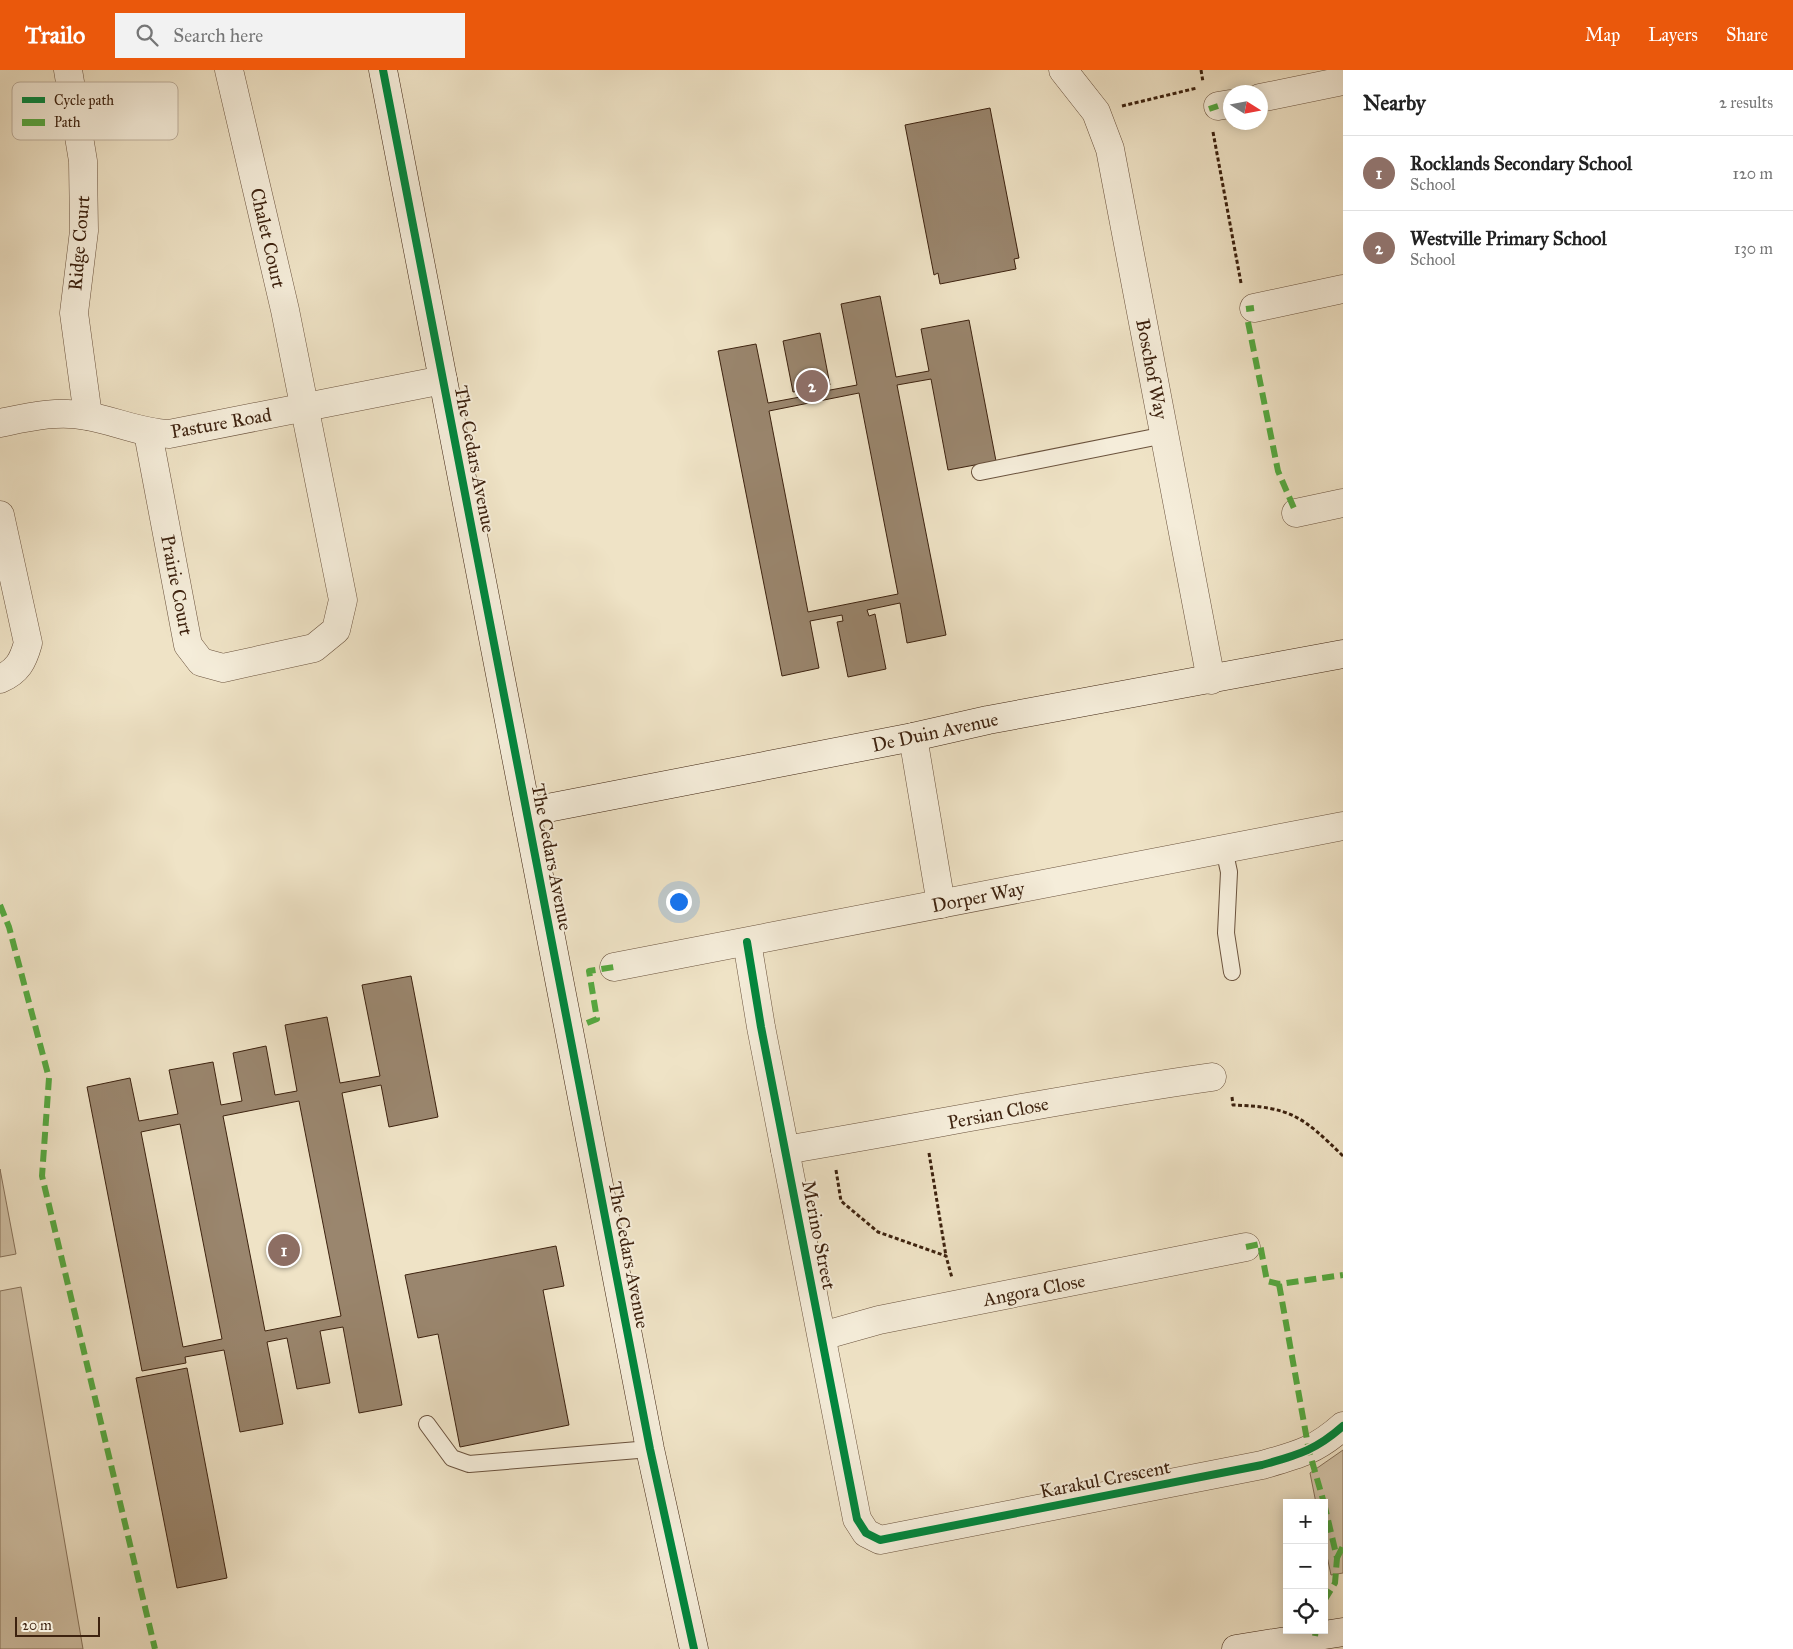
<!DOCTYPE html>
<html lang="en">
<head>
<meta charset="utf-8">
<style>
  :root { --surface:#fff; --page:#f2f2f2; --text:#222; --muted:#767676; --line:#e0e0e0; --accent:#ea580c }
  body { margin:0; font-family:"IM FELL Great Primer",serif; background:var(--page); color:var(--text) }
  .controls { position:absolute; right:15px; bottom:15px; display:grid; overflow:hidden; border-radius:0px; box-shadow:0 2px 12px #0003 }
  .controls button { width:45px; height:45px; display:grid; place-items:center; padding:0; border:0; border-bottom:1px solid var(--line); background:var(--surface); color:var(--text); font:25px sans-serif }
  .compass { position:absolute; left:1223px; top:15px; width:45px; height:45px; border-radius:50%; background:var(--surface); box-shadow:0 2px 12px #0003; rotate:101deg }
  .scale { position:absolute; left:15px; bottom:12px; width:85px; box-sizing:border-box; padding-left:5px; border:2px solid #3d220f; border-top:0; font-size:14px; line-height:18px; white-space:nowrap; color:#3d220f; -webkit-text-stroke:4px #f5edda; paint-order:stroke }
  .you { position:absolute; left:678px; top:831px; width:18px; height:18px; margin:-12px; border:4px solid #fff; border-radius:50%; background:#1a73e8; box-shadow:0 0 0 8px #1a73e833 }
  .badge { display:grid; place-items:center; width:32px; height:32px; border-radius:50%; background:var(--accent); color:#fff; font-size:16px; font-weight:700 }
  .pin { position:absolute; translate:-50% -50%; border:2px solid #fff; box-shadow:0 1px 5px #0006 }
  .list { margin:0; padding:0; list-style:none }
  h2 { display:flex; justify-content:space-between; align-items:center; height:65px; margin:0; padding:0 20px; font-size:21px }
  h2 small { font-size:16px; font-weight:400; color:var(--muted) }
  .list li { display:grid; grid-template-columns:32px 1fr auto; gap:15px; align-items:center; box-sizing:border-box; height:75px; padding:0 20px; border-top:1px solid var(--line) }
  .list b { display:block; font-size:19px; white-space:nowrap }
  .list p { margin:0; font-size:16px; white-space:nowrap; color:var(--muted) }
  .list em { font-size:16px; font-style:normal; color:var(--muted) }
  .icon { flex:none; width:28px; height:28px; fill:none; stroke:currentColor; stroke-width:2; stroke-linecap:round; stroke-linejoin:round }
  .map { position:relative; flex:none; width:1343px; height:1579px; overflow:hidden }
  header { display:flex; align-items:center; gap:30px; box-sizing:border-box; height:70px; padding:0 25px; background:var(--accent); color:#fff }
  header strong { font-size:24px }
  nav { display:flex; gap:28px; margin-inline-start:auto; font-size:18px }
  .search { width:350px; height:45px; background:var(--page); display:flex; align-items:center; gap:12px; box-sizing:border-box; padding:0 18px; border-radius:0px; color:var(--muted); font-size:19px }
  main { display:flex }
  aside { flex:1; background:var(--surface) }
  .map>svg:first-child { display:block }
</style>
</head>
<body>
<header>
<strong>Trailo</strong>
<div class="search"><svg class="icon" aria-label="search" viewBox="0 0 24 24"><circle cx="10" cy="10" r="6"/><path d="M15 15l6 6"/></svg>Search here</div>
<nav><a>Map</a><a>Layers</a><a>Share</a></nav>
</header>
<main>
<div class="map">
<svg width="1343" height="1579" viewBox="0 0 1343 1579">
  <rect width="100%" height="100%" fill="#efe3c6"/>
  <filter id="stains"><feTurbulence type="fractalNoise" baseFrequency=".004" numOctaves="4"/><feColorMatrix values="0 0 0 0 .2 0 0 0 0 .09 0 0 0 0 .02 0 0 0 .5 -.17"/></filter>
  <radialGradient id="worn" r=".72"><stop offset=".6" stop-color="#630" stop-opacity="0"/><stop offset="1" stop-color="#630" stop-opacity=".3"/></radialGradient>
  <g fill="#d1c2a7" stroke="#87725b">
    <polygon points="0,1099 16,1184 0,1187"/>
    <polygon points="21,1217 83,1579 0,1579 0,1221"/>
    <polygon points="1343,1380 1343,1503 1331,1505 1324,1472 1324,1433 1316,1433 1310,1403"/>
  </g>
  <g fill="#9a866e" stroke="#3d220f" fill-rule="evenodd">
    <polygon points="990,38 1019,188 1014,189 1016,199 940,214 938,203 934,205 905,55"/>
    <path d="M880,226L896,307L929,301L921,259L969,250L996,391L948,400L931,309L897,315L946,565L907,573L900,533L867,540L869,546L875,544L886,599L848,607L837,552L843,551L842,545L810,551L819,598L782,606L718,281L756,274L768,333L800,327L799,321L793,322L783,271L820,263L830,315L824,316L825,321L857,315L841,234ZM859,323L898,524L808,542L769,341Z"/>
    <path d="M411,906L438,1047L389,1057L381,1015L342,1023L402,1335L359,1343L343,1257L320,1261L330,1313L297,1319L287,1268L267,1272L283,1354L240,1362L224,1280L185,1287L186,1293L142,1301L87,1017L130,1008L139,1051L178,1044L169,1000L213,992L221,1035L242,1031L233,983L266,976L275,1025L297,1021L285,955L327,947L340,1013L380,1006L362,915ZM299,1031L341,1246L265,1261L223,1046ZM180,1054L222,1269L183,1277L141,1062Z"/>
    <polygon points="556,1176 564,1216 543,1220 569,1355 460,1377 438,1264 418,1268 405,1205"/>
    <polygon points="187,1298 227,1508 177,1518 136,1308"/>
  </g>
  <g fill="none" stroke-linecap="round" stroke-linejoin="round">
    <defs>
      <g id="lane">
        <polyline points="980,402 1165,365"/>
        <polyline points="1224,779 1229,802 1226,863 1232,902"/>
        <polyline points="427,1354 452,1388 469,1394 650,1379"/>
      </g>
      <g id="street">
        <polyline points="68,0 83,91 84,161 74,243 88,346"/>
        <polyline points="1063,0 1096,42 1110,79 1211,610"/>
        <polyline points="1260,28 1343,11"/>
        <polyline points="1218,36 1230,34"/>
        <polyline points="1254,238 1343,219"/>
        <path d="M0,353C29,347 58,340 87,346C116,351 140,363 169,364L443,310"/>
        <polyline points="148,363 188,575 201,592 223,598 314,578 336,560 343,530 285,240 229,0"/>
        <polyline points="1296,443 1343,433"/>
        <path d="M0,445L28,573C23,591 18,601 0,609"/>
        <polyline points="913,667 941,834"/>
        <path d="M747,872L761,957L857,1449L866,1463L880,1470L1262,1395C1297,1385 1315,1381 1343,1356"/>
        <polyline points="614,897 1343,756"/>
        <path d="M785,1080C928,1056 1069,1027 1212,1007"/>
        <polyline points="822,1266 879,1250 1246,1177"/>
      </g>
      <g id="secondary">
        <polyline points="383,0 650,1379 694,1579"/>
        <polyline points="527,742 913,667 988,650 1343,584"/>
        <polyline points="1236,1579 1343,1562"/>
      </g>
    </defs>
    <use href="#lane" stroke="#6a523d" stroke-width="18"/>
    <use href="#street" stroke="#6a523d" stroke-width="29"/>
    <use href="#secondary" stroke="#3d220f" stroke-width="29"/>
    <g stroke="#3d220f" stroke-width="3" stroke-dasharray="4 2.5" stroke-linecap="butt">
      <polyline points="1201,0 1203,12"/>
      <polyline points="1122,36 1197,18"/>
      <polyline points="1213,62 1241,213"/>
      <path d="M1232,1027L1233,1035C1291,1037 1302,1046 1343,1086"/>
      <polyline points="929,1083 946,1186"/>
      <polyline points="836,1100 841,1131 878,1162 946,1186 952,1208"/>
    </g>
    <use href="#lane" stroke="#f5edda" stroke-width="16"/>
    <use href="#street" stroke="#f5edda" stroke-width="28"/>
    <use href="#secondary" stroke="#f5edda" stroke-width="28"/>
    <g stroke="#55aa41" stroke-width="6" stroke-dasharray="12 6" stroke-linecap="butt">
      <polyline points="1209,39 1218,36"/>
      <polyline points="1246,239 1254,238"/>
      <polyline points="1248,252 1278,401 1296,443"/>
      <polyline points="0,835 9,857 49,1008 42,1106 155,1579"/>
      <polyline points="587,953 597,949 589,901 614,897"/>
      <polyline points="1246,1177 1260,1174 1267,1211 1279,1214 1343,1205"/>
      <polyline points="1279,1214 1309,1381 1324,1433"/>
      <polyline points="1324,1433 1337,1488 1335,1513 1324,1531"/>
      <polyline points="1337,1488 1343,1476"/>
      <polyline points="1315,1566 1316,1560"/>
    </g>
    <defs>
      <g id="cycleway">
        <polyline points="383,0 650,1379 694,1579"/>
        <path d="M747,872L761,957L857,1449L866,1463L880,1470L1262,1395C1297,1385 1315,1381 1343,1356"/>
      </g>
    </defs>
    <use href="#cycleway" stroke="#f5edda" stroke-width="11"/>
    <use href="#cycleway" stroke="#00873e" stroke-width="8"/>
  </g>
  <g text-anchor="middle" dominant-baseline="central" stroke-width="4" stroke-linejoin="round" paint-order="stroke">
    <g font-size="19" fill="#3d220f" stroke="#f5edda">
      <text transform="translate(268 168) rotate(77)">Chalet Court</text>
      <text transform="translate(79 173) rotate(-85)">Ridge Court</text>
      <text transform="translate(1152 299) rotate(79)">Boschof Way</text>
      <text transform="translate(221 353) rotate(-10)">Pasture Road</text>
      <text transform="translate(475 389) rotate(79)">The Cedars Avenue</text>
      <text transform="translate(177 515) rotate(79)">Prairie Court</text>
      <text transform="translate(935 662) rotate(-12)">De Duin Avenue</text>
      <text transform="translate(552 787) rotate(79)">The Cedars Avenue</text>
      <text transform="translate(978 827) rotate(-11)">Dorper Way</text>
      <text transform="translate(998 1043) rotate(-11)">Persian Close</text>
      <text transform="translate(819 1165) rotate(79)">Merino Street</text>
      <text transform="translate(629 1185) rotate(79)">The Cedars Avenue</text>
      <text transform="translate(1034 1220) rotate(-11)">Angora Close</text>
      <text transform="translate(1105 1409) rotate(-11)">Karakul Crescent</text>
    </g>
  </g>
  <rect x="12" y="12" width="166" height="58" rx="8" fill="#f5edda" stroke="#beb09d" stroke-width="1"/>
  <rect x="22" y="27" width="23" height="6" fill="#00873e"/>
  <rect x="22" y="49" width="23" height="7" fill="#55aa41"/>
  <g font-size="14" fill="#3d220f">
    <text x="54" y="35">Cycle path</text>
    <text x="54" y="57">Path</text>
  </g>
  <rect width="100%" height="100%" filter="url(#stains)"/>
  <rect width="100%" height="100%" fill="url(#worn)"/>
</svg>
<div class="controls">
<button>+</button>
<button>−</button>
<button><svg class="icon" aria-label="locate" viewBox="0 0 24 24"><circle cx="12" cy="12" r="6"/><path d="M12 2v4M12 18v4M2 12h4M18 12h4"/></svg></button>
</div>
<svg class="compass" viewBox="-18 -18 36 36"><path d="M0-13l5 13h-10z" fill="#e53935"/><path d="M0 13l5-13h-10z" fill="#767676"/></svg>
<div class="scale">20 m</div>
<div class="you"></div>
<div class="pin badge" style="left:284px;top:1180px;background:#8d6e63">1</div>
<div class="pin badge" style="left:812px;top:316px;background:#8d6e63">2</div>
</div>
<aside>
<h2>Nearby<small>2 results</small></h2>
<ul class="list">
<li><span class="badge" style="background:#8d6e63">1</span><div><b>Rocklands Secondary School</b><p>School</p></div><em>120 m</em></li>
<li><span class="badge" style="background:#8d6e63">2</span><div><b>Westville Primary School</b><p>School</p></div><em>130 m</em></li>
</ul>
</aside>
</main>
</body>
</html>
